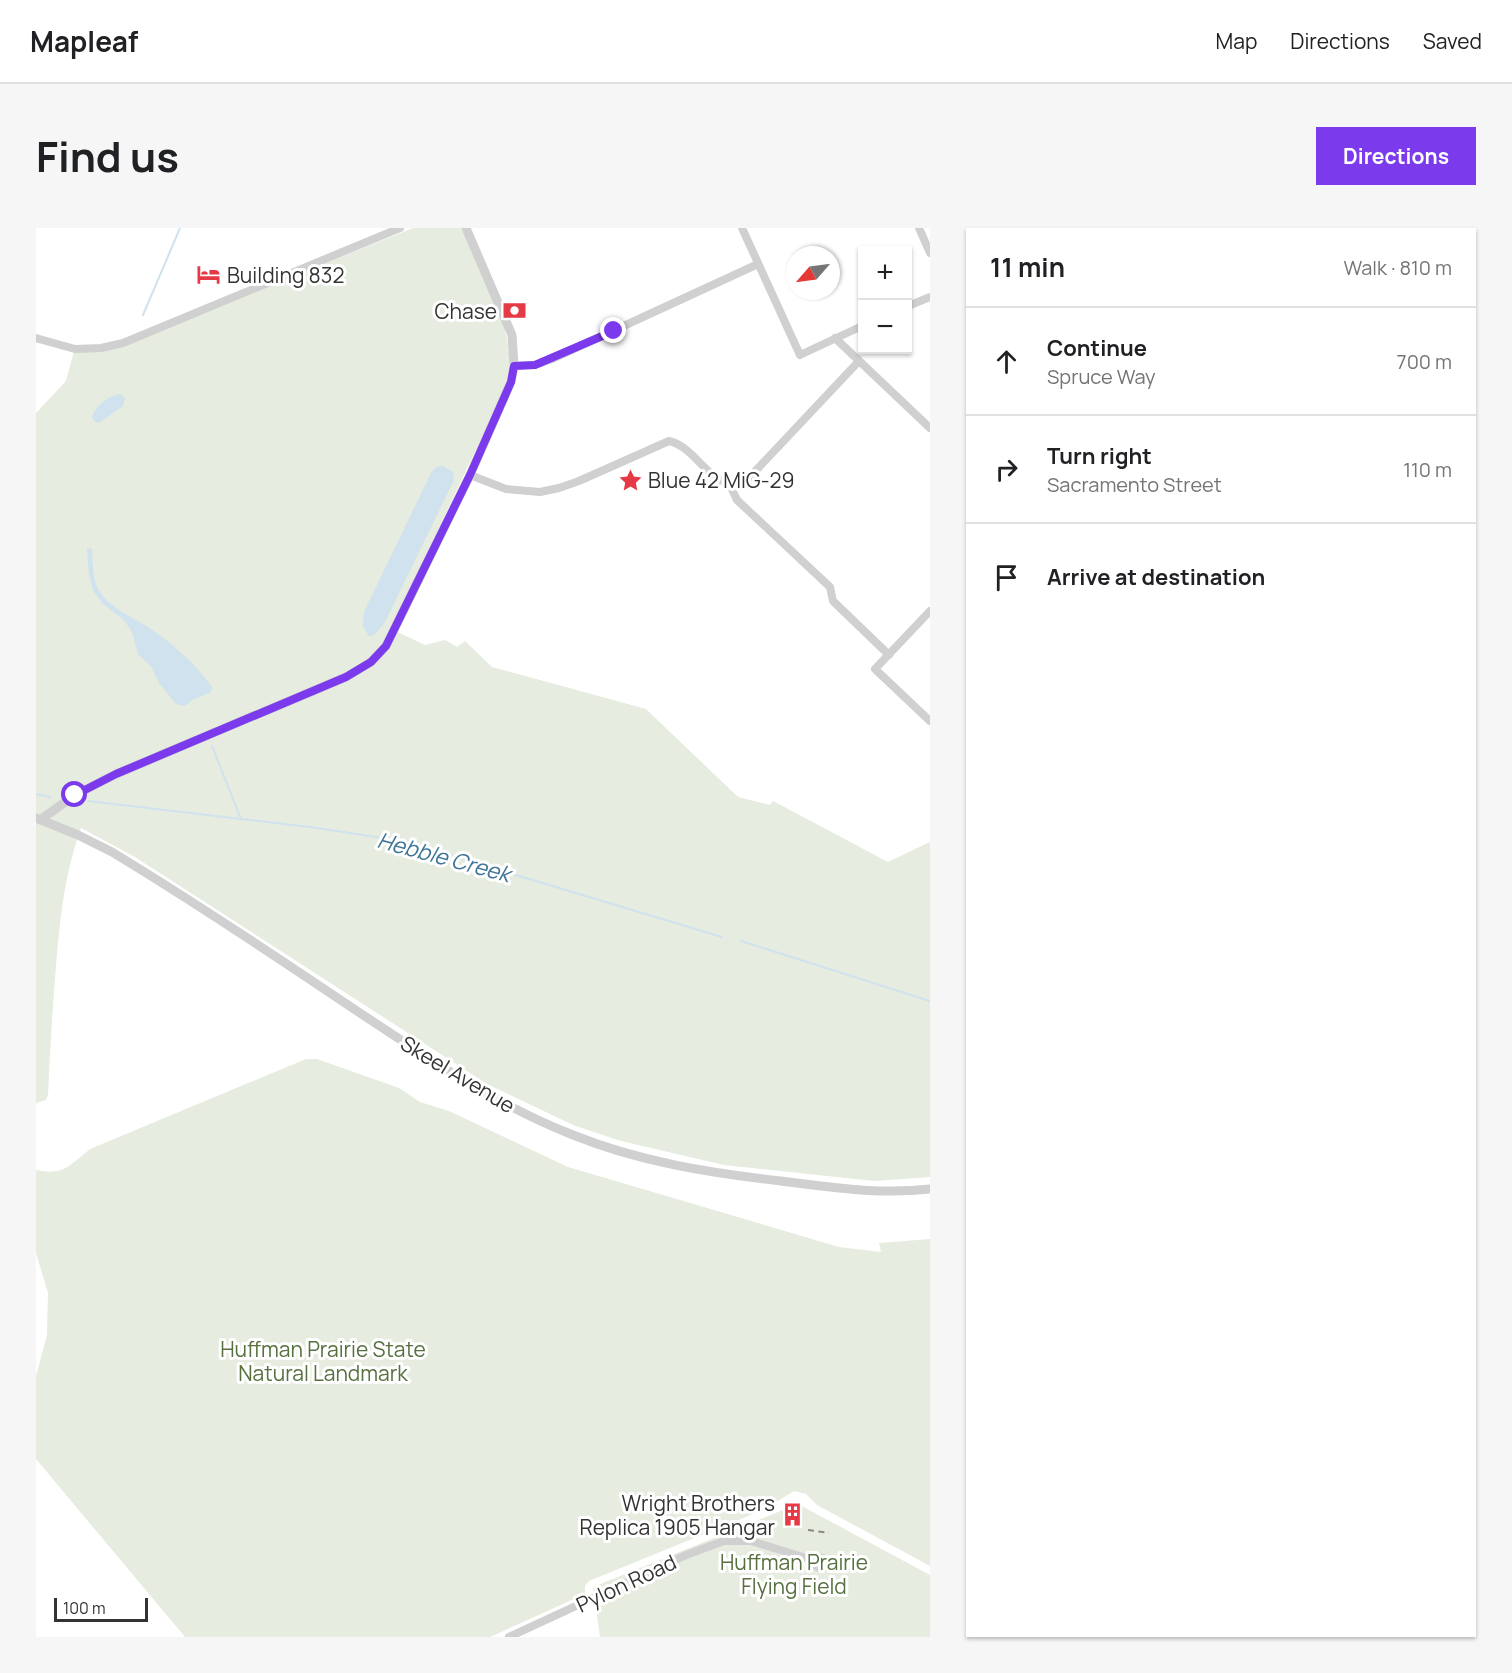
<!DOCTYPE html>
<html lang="en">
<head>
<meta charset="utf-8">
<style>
  :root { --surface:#fff; --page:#f6f6f6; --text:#202124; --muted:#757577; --line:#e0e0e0; --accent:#7c3aed }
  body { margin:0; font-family:Manrope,sans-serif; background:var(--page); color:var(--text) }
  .controls { position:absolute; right:18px; top:18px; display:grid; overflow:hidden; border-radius:0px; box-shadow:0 2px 4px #0004 }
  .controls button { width:54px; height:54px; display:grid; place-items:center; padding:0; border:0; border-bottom:2px solid var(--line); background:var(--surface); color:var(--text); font:30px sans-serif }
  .compass { position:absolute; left:750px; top:18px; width:54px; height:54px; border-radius:50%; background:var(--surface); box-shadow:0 2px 4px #0004; rotate:242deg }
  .scale { position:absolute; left:18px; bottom:15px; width:94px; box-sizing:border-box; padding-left:6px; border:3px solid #333; border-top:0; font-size:16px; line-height:21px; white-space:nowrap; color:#333; -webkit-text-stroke:4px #fff; paint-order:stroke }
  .stop { position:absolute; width:18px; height:18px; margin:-14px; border:4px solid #7c3aed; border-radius:50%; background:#fff }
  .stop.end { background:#7c3aed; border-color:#fff; box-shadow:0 2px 6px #0008 }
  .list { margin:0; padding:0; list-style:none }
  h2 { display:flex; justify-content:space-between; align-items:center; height:78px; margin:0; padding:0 24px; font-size:26px }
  h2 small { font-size:20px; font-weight:400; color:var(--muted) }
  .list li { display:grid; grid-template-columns:39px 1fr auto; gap:18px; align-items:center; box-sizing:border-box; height:108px; padding:0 24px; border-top:2px solid var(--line) }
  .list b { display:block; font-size:22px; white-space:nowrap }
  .list p { margin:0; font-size:20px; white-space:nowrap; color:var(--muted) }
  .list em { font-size:20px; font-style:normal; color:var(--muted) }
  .icon { flex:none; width:33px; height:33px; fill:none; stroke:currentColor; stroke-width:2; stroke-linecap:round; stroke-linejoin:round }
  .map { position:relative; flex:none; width:894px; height:1409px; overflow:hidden; border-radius:0px }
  header { display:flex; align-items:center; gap:36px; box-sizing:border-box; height:84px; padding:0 30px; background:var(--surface); border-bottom:2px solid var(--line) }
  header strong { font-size:28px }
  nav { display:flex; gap:33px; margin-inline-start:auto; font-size:21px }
  .intro { display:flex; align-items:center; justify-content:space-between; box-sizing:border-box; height:144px; padding:0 36px }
  h1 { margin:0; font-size:42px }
  .button { padding:15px 27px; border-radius:0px; background:var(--accent); color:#fff; font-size:21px; font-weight:700 }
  main { display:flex; gap:36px; padding:0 36px }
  aside { flex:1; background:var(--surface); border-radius:0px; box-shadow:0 2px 4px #0004 }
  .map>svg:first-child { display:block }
</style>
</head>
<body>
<header>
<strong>Mapleaf</strong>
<nav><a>Map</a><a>Directions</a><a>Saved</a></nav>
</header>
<div class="intro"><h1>Find us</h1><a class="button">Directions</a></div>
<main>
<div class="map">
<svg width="894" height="1409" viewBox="0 0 894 1409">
  <rect width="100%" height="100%" fill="#fff"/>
  <g fill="#e6ecdf">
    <path d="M377,0H425C442,38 477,97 473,138C472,152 467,165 461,177L355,401L389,417L409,412L421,419L429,413L456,439L610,481L702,569L734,577L737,573L852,634L894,614V949L838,953L688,937L585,913L537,897L451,856L99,629L45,600C30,641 25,682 21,725C17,773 14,820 12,867L10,872L0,875V185L30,153L38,123L92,115Z"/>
    <path d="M270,831H281L363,860L384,874L413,883L532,939L803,1019L845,1024L843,1015L894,1011V1338L781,1277L770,1266L758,1263L727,1282L553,1353L549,1358V1366L454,1409H149L0,1231V1148L11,1107L12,1065L0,1025V942C28,948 34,937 54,921Z"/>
    <polygon points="762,1276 894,1347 894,1409 564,1409 557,1359"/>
  </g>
  <g fill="#cfe2ee">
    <path d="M84,166L89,170L87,178L63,195L58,193L56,189C61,176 71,169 84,166Z"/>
    <polygon points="407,238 417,244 418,252 348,396 338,407 333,408 327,398 328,384 395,245 400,239"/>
    <path d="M51,320L56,321C57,335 56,354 65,366C76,380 92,387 107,396C134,413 157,433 176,459L175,464L156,472L149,478L140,476L123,455L115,438L102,426L96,404L88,392L67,376L58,364L53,348Z"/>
  </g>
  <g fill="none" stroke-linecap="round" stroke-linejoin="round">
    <g stroke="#cfe2ee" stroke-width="2">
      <polyline points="107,87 144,0"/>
      <polyline points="176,518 205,591"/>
      <polyline points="0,566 14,569"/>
      <polyline points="52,573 274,599 367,613 686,709"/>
      <polyline points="705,713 894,773"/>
    </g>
    <g stroke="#d0d0d0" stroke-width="8">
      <polyline points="706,0 764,127 826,98"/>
      <polyline points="883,0 894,25"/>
      <polyline points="872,78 894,69"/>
      <polyline points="0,110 39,121 65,120 87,115 364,0"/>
      <polyline points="799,110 894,200"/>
      <polyline points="478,138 499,137 516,131 722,36"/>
      <path d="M434,247L470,261L504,264L523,260L543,253L633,213C662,219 677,268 710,253L823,133"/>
      <polyline points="694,257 701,272 794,359 797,373 853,427"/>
      <polyline points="894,383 839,441 894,493"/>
      <circle cx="785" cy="1335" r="5.5"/>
      <polyline points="473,1409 650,1327 688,1313 715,1313 780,1333"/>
    </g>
    <g stroke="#d0d0d0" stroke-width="9">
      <path d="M0,590L42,607L76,624C160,675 242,730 324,785C392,830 460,877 537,907C604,934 674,945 745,953C794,959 844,967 894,961"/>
      <polyline points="4,592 39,567 80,546 310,449 335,434 350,418 434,247 475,154 478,138 476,107 430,0"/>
    </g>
    <polyline stroke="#888" stroke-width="2" stroke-dasharray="6 4.5" stroke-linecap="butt" points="772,1302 793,1305"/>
  </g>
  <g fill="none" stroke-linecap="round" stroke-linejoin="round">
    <polyline stroke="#7c3aed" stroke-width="8" points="39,567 80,546 310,449 335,434 350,418 434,247 475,154 478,138 499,137 578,103"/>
  </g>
  <defs>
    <symbol id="hotel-bare" viewBox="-9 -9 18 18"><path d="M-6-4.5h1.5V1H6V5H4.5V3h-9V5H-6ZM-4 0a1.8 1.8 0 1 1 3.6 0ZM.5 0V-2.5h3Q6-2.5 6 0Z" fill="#e63946" stroke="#fff" stroke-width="2.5" paint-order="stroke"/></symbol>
    <symbol id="bank-bare" viewBox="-9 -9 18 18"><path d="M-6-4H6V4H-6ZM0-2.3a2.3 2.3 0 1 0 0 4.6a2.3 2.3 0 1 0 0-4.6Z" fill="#e63946" stroke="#fff" stroke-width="2.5" paint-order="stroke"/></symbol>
    <symbol id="sight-bare" viewBox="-9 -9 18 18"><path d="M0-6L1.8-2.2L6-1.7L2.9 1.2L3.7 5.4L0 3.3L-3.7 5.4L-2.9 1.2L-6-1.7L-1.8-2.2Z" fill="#e63946" stroke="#fff" stroke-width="2.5" paint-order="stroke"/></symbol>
    <symbol id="building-bare" viewBox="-9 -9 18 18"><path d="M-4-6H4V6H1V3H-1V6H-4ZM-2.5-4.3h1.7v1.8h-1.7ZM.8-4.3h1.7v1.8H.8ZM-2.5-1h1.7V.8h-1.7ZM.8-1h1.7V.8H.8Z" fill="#e63946" stroke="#fff" stroke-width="2.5" paint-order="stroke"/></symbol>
  </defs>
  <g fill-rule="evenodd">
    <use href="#hotel-bare" x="156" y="30" width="33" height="33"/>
    <use href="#bank-bare" x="462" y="66" width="33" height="33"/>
    <use href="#sight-bare" x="578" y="236" width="33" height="33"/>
    <use href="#building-bare" x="740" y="1270" width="33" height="33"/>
  </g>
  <g text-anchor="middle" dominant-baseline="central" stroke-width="6" stroke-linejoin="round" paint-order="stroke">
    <g font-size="21" fill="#333" stroke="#fff" text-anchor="start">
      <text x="191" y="47">Building 832</text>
      <text x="461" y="83" text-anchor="end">Chase</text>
      <text x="612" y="252">Blue 42 MiG-29</text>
      <text x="739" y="1275" text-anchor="end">Wright Brothers<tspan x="739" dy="24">Replica 1905 Hangar</tspan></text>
    </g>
    <g font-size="21" fill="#333" stroke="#fff">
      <text transform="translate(422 846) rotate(31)">Skeel Avenue</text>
      <text transform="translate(590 1355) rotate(-25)">Pylon Road</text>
    </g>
    <g font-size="21" fill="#56703f" stroke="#fff">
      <text x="287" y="1121">Huffman Prairie State<tspan x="287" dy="24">Natural Landmark</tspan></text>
      <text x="758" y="1334">Huffman Prairie<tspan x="758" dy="24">Flying Field</tspan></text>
    </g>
    <g font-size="22" font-style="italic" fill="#3f7597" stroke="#fff">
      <text transform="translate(408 629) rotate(15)">Hebble Creek</text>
    </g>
  </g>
</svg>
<div class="controls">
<button>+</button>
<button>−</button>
</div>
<svg class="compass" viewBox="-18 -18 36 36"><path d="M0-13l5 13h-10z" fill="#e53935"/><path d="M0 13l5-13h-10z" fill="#757577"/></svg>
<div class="scale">100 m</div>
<div class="stop" style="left:39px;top:567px"></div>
<div class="stop end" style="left:578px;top:103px"></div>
</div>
<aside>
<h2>11 min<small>Walk · 810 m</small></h2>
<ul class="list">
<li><svg class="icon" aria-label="ahead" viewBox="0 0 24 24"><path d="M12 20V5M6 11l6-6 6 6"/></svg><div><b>Continue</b><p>Spruce Way</p></div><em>700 m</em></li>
<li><svg class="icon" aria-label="right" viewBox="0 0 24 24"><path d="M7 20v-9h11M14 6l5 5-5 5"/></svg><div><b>Turn right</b><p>Sacramento Street</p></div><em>110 m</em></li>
<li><svg class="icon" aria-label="arrive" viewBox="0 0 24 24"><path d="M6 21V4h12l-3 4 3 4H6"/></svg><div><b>Arrive at destination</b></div></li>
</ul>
</aside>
</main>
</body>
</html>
